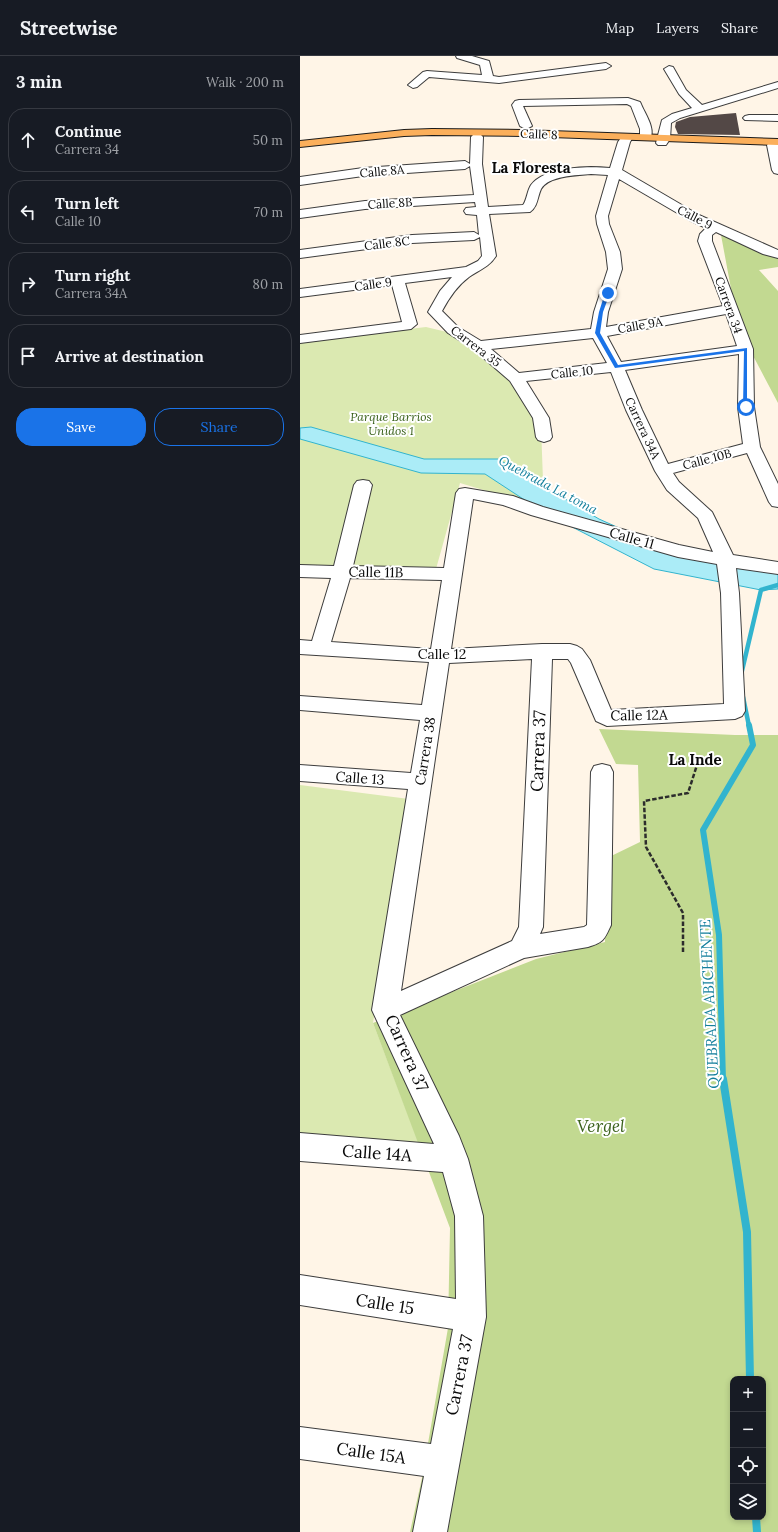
<!DOCTYPE html>
<html lang="en">
<head>
<meta charset="utf-8">
<style>
  :root { --surface:#171b24; --page:#20242c; --text:#f1f3f6; --muted:#9ea1a6; --line:#363941; --accent:#1a73e8 }
  body { margin:0; font-family:Lora,serif; background:var(--page); color:var(--text) }
  .controls { position:absolute; right:12px; bottom:12px; display:grid; overflow:hidden; border-radius:8px; box-shadow:0 2px 6px #0003 }
  .controls button { width:36px; height:36px; display:grid; place-items:center; padding:0; border:0; border-bottom:1px solid var(--line); background:var(--surface); color:var(--text); font:20px sans-serif }
  .stop { position:absolute; width:12px; height:12px; margin:-9px; border:3px solid #1a73e8; border-radius:50%; background:#fff }
  .stop.end { background:#1a73e8; border-color:#fff; box-shadow:0 1px 4px #0008 }
  .list { margin:0; padding:0; list-style:none }
  h2 { display:flex; justify-content:space-between; align-items:center; height:52px; margin:0; padding:0 16px; font-size:17px }
  h2 small { font-size:13px; font-weight:400; color:var(--muted) }
  .list li { display:grid; grid-template-columns:26px 1fr auto; gap:12px; align-items:center; box-sizing:border-box; height:64px; margin:0 8px 8px; padding:0 8px; border:1px solid var(--line); border-radius:16px }
  .list b { display:block; font-size:15px; white-space:nowrap }
  .list p { margin:0; font-size:13px; white-space:nowrap; color:var(--muted) }
  .list em { font-size:13px; font-style:normal; color:var(--muted) }
  .actions { display:flex; gap:8px; padding:12px 16px }
  .actions a { flex:1; padding:9px 0; border:1px solid var(--accent); border-radius:16px; text-align:center; font-size:14px; color:var(--accent) }
  .actions .main { background:var(--accent); color:#fff }
  .icon { flex:none; width:22px; height:22px; fill:none; stroke:currentColor; stroke-width:2; stroke-linecap:round; stroke-linejoin:round }
  .map { position:relative; flex:none; width:478px; height:1476px; overflow:hidden }
  header { display:flex; align-items:center; gap:24px; box-sizing:border-box; height:56px; padding:0 20px; background:var(--surface); border-bottom:1px solid var(--line) }
  header strong { font-size:19px }
  nav { display:flex; gap:22px; margin-inline-start:auto; font-size:14px }
  main { display:flex }
  aside { flex:1; background:var(--surface) }
  .map>svg:first-child { display:block }
</style>
</head>
<body>
<header>
<strong>Streetwise</strong>
<nav><a>Map</a><a>Layers</a><a>Share</a></nav>
</header>
<main>
<aside>
<h2>3 min<small>Walk · 200 m</small></h2>
<ul class="list">
<li><svg class="icon" aria-label="ahead" viewBox="0 0 24 24"><path d="M12 20V5M6 11l6-6 6 6"/></svg><div><b>Continue</b><p>Carrera 34</p></div><em>50 m</em></li>
<li><svg class="icon" aria-label="left" viewBox="0 0 24 24"><path d="M17 20v-9H6M10 6l-5 5 5 5"/></svg><div><b>Turn left</b><p>Calle 10</p></div><em>70 m</em></li>
<li><svg class="icon" aria-label="right" viewBox="0 0 24 24"><path d="M7 20v-9h11M14 6l5 5-5 5"/></svg><div><b>Turn right</b><p>Carrera 34A</p></div><em>80 m</em></li>
<li><svg class="icon" aria-label="arrive" viewBox="0 0 24 24"><path d="M6 21V4h12l-3 4 3 4H6"/></svg><div><b>Arrive at destination</b></div></li>
</ul>
<div class="actions"><a class="main">Save</a><a>Share</a></div>
</aside>
<div class="map">
<svg width="478" height="1476" viewBox="0 0 478 1476">
  <rect width="100%" height="100%" fill="#fff5e7"/>
  <g fill="#dbe9b1">
    <polygon points="126,271 151,277 168,288 207,322 241,370 244,452 160,427 136,513 0,510 0,286"/>
    <polygon points="0,729 109,743 73,967 123,1098 0,1082"/>
  </g>
  <g fill="#c2d991" fill-rule="evenodd">
    <polygon points="421,179 478,201 478,211 459,214 478,235 478,347 449,292 435,254"/>
    <path d="M299,673L435,679H478V1476H110L122,1422L148,1272L150,1172L73,967L236,903L305,886V803L340,786L338,709L316,708ZM433,1323H463V1461H433Z"/>
  </g>
  <polygon fill="#abecf7" stroke="#32b4ce" points="11,371 124,403 198,403 299,463 384,501 478,516 478,533 461,534 354,513 243,456 185,418 121,417 0,383 0,372"/>
  <g fill="none" stroke-linecap="round" stroke-linejoin="round">
    <g stroke="#32b4ce" stroke-width="4.5">
      <polyline points="441,619 461,534 478,529"/>
      <polyline points="443,641 449,670"/>
    </g>
    <polyline stroke="#32b4ce" stroke-width="6" points="423,1024 419,879 403,774 453,689 449,669"/>
    <g stroke="#32b4ce" stroke-width="8">
      <polyline points="423,1023 447,1176 450,1323"/>
      <polyline points="456,1461 457,1476"/>
    </g>
  </g>
  <polygon fill="#534846" points="436,57 440,79 378,78 375,71 376,66 390,61"/>
  <g fill="none" stroke-linecap="round" stroke-linejoin="round">
    <defs>
      <g id="minor">
        <polygon points="156,0 172,0 189,5 193,20 199,21 306,7 311,10 306,13 199,27 129,21 117,31 113,32 108,29 123,16 127,15 182,19 180,9 157,2"/>
        <polygon points="369,10 373,11 386,34 402,49 478,26 478,32 380,62 371,67 370,83 366,89 358,89 356,87 362,64 372,58 392,52 379,38 364,13"/>
        <path d="M328,42L340,46L341,48C345,58 356,73 350,83H342L340,81V73L331,50L327,48L223,50L232,70L226,73L220,70L212,49L215,45L219,44Z"/>
        <polygon points="449,59 478,59 478,65 445,64 443,62 445,60"/>
        <path d="M177,78L181,79L183,81L182,108L188,151L223,149C227,144 227,135 231,129C245,110 289,110 310,112L318,86L323,79H331L333,81L330,86L322,114L399,159L478,194V202L463,198L416,176L412,179V185L453,293L454,351L460,391L478,428V451L472,450L469,446L447,397L373,417L379,426L412,456L433,499L478,506V518L436,512L439,537L445,655L442,660L435,663L307,670L296,665L271,607L268,603H252L243,871L240,878L284,871L287,869L291,716L294,710L302,708L310,710L313,716L311,869C304,884 304,886 288,891L224,902L100,959L159,1080L168,1103L183,1160L186,1261L147,1476H113L124,1420L0,1403V1371L131,1388L153,1273L0,1249V1219L156,1243L155,1160L143,1116L0,1105V1077L134,1088L72,954L108,733L0,725V709L111,717L120,664L0,654V640L122,649L129,606L0,598V584L12,585L31,522L0,521V509L34,510L54,429L57,425L63,424L69,425L72,429L53,510L144,512L156,437L159,433L165,432L213,440L243,451L379,489L413,496L398,462L367,434L355,415L326,354L311,316L226,325L249,362L252,381L250,384L244,386L238,384L236,381L233,362L210,325L173,293L148,277L128,256L140,235L152,221L105,227L117,268L111,273L0,287V279L102,266L92,229L0,241V233L166,211L178,205L182,200L180,181L174,184L112,187L0,202V194L112,179L174,176L179,179L177,159L166,158L164,155L166,152L176,151L175,146L65,153L0,162V154L65,145L174,139L170,110L165,113L63,120L0,129V121L63,112L165,105L170,108L171,81L173,79ZM291,118L308,119L296,160L297,168L306,196L308,213L294,256L291,273L181,285L158,271L142,255C149,242 157,230 169,221C179,214 189,211 196,200L189,158L230,156C238,150 237,142 241,133C248,120 277,119 291,118ZM319,123L391,165L406,172L400,178L398,185L423,250L306,271L308,256L322,213L320,196L309,168L308,160ZM426,258L437,290L321,306L307,280ZM293,282L307,307L219,317L191,293ZM439,298L438,351L443,388L368,408L342,354L325,314ZM173,443L203,449L231,459L378,501L417,508L421,537L424,648L311,654L290,604L282,593L277,590L270,588H242L151,593ZM50,522L142,524L131,593L31,586ZM232,603L219,871L212,885L101,935L149,607Z"/>
        <polygon points="473,86 478,88 478,118 474,117 472,114 467,89 469,87"/>
      </g>
      <polygon id="major" points="132,73 222,74 478,83 478,89 222,80 132,79 104,80 0,91 0,85 104,74"/>
    </defs>
    <use href="#minor" stroke="#3d3d3d" stroke-width="2"/>
    <use href="#major" stroke="#1b1b1b" stroke-width="2"/>
    <polyline stroke="#2c2c2c" stroke-width="2.5" stroke-dasharray="4.5 2" stroke-linecap="butt" points="383,896 383,857 346,791 344,745 388,737 397,709"/>
    <use href="#minor" fill="#fff" fill-rule="evenodd"/>
    <use href="#major" fill="#fbaf5b" fill-rule="evenodd"/>
  </g>
  <polygon fill="#1a73e8" points="308,236 310,237 303,256 300,277 318,309 447,292 447,352 443,351 444,295 315,312 295,277 299,256 305,237"/>
  <g text-anchor="middle" dominant-baseline="central" stroke-width="4" stroke-linejoin="round" paint-order="stroke">
    <g font-size="12" fill="#0a0a0a" stroke="#fff">
      <text transform="translate(239 78) rotate(2)">Calle 8</text>
      <text transform="translate(82 115) rotate(-5)">Calle 8A</text>
      <text transform="translate(90 147) rotate(-4)">Calle 8B</text>
      <text transform="translate(395 161) rotate(27)">Calle 9</text>
      <text transform="translate(87 187) rotate(-7)">Calle 8C</text>
      <text transform="translate(73 228) rotate(-8)">Calle 9</text>
      <text transform="translate(429 249) rotate(70)">Carrera 34</text>
      <text transform="translate(340 269) rotate(-10)">Calle 9A</text>
      <text transform="translate(176 290) rotate(37)">Carrera 35</text>
      <text transform="translate(272 316) rotate(-6)">Calle 10</text>
      <text transform="translate(343 372) rotate(65)">Carrera 34A</text>
      <text transform="translate(407 403) rotate(-15)">Calle 10B</text>
    </g>
    <g font-size="12" font-style="italic" fill="#3a611b" stroke="#fff">
      <text x="91" y="360">Parque Barrios<tspan x="91" dy="14">Unidos 1</tspan></text>
    </g>
    <g font-size="13" font-style="italic" fill="#137f9c" stroke="#fff">
      <text transform="translate(248 429) rotate(28)">Quebrada La toma</text>
    </g>
    <g font-size="14" fill="#0a0a0a" stroke="#fff">
      <text transform="translate(332 482) rotate(16)">Calle 11</text>
      <text transform="translate(76 516) rotate(1)">Calle 11B</text>
      <text x="142" y="598">Calle 12</text>
      <text transform="translate(339 659) rotate(-1)">Calle 12A</text>
      <text transform="translate(125 695) rotate(-81)">Carrera 38</text>
      <text transform="translate(60 722) rotate(4)">Calle 13</text>
    </g>
    <g font-size="15" font-weight="bold" fill="#0a0a0a" stroke="#fff">
      <text x="231" y="111">La Floresta</text>
    </g>
    <g font-size="15" font-weight="bold" fill="#0a0a0a" stroke="#fff">
      <text x="395" y="703">La Inde</text>
    </g>
    <g font-size="15" font-style="italic" fill="#137f9c" stroke="#fff">
      <text transform="translate(409 948) rotate(-93)">QUEBRADA ABICHENTE</text>
    </g>
    <g font-size="17" fill="#0a0a0a" stroke="#fff">
      <text transform="translate(238 695) rotate(-88)">Carrera 37</text>
      <text transform="translate(107 997) rotate(66)">Carrera 37</text>
      <text transform="translate(77 1097) rotate(4)">Calle 14A</text>
      <text transform="translate(85 1248) rotate(9)">Calle 15</text>
      <text transform="translate(159 1319) rotate(-79)">Carrera 37</text>
      <text transform="translate(71 1397) rotate(8)">Calle 15A</text>
    </g>
    <g font-size="17" font-style="italic" fill="#3a611b" stroke="#fff">
      <text x="301" y="1070">Vergel</text>
    </g>
  </g>
</svg>
<div class="controls">
<button>+</button>
<button>−</button>
<button><svg class="icon" aria-label="locate" viewBox="0 0 24 24"><circle cx="12" cy="12" r="6"/><path d="M12 2v4M12 18v4M2 12h4M18 12h4"/></svg></button>
<button><svg class="icon" aria-label="layers" viewBox="0 0 24 24"><path d="M12 4l9 5-9 5-9-5zM3 14l9 5 9-5"/></svg></button>
</div>
<div class="stop" style="left:446px;top:351px"></div>
<div class="stop end" style="left:308px;top:237px"></div>
</div>
</main>
</body>
</html>
